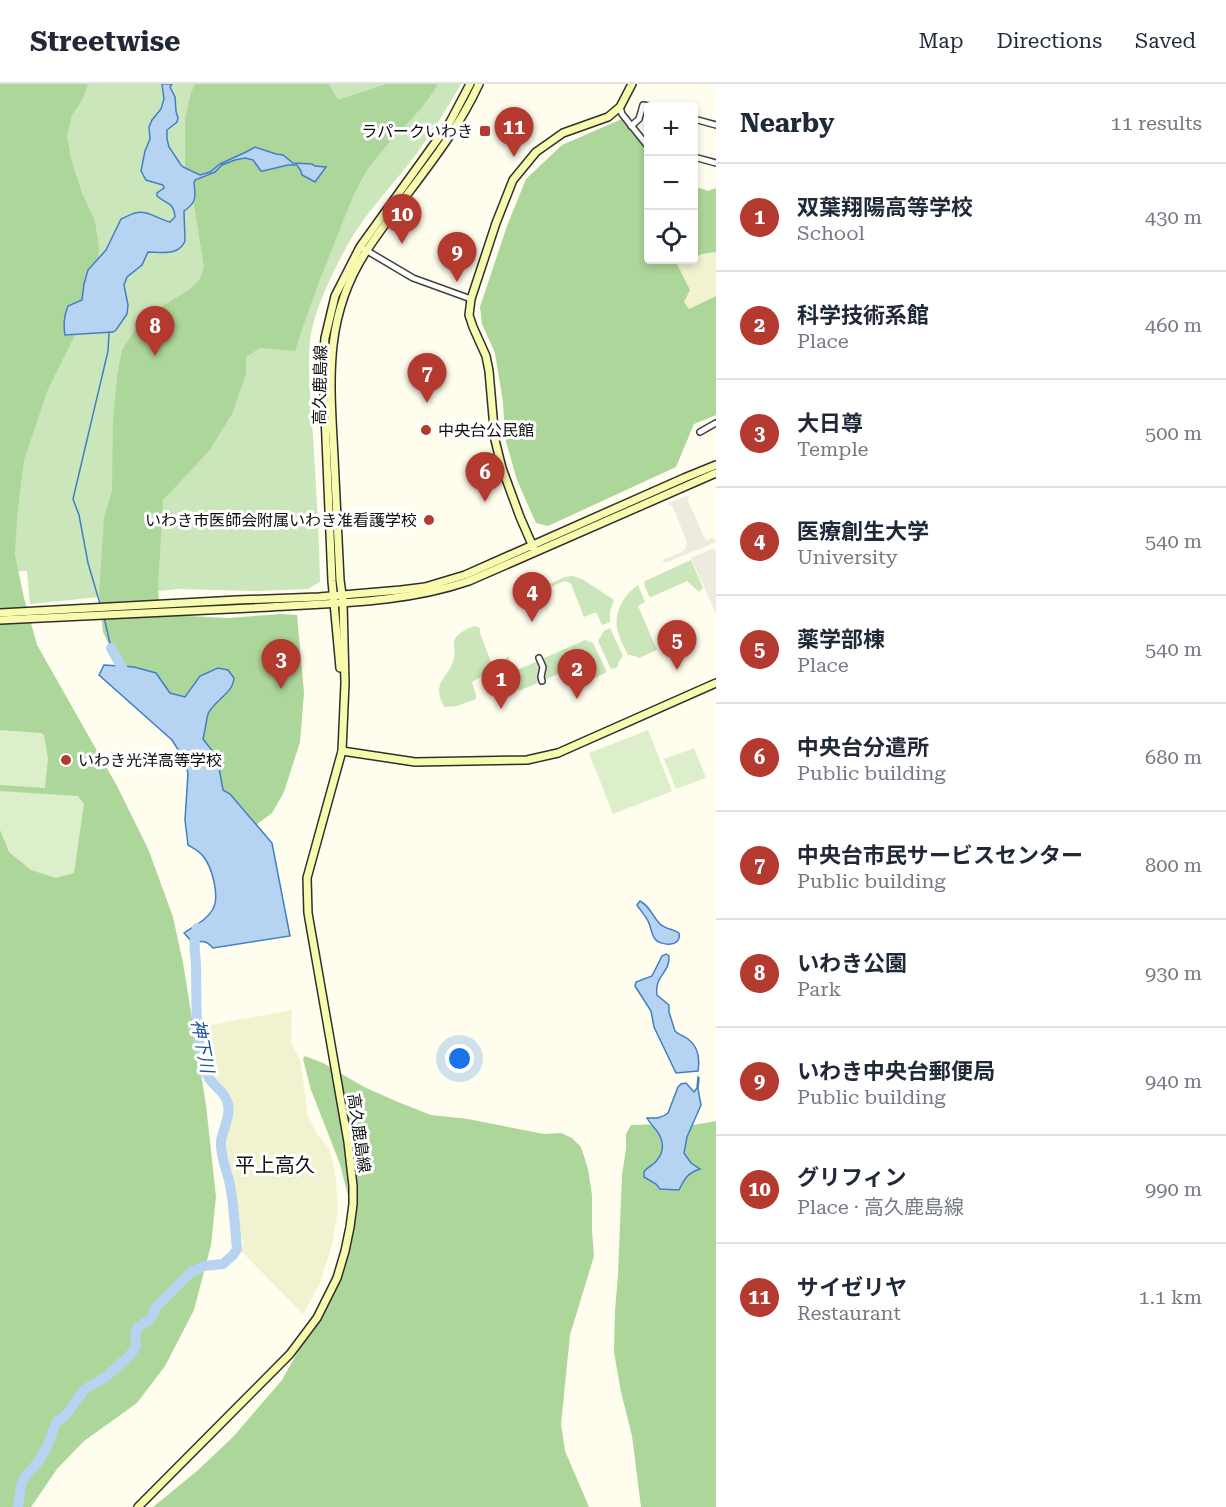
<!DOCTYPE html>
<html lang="en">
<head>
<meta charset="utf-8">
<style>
  :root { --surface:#fff; --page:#f2f2f3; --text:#1f2937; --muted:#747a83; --line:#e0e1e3; --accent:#b4392e }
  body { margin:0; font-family:"Roboto Serif","Noto Sans JP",serif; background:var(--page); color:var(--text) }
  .controls { position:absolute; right:18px; top:18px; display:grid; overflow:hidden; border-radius:6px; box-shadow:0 3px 9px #0003 }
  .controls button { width:54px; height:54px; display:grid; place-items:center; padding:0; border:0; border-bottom:2px solid var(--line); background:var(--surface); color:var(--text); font:30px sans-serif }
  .you { position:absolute; left:460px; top:975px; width:21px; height:21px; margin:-15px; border:4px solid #fff; border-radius:50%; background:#1a73e8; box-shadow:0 0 0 9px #1a73e833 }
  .badge { display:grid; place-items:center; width:39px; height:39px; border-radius:50%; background:var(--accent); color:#fff; font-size:20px; font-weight:700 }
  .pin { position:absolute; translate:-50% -50px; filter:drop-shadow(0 2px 3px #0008) }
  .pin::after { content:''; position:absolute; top:32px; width:21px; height:18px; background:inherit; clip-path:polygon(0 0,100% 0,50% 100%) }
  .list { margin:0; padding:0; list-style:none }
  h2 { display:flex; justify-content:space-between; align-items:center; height:78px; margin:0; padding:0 24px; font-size:26px }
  h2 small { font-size:20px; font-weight:400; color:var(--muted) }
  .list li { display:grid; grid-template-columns:39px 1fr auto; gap:18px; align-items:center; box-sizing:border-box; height:108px; padding:0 24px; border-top:2px solid var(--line) }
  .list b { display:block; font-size:22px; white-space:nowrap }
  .list p { margin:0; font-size:20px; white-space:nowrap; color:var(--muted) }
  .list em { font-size:20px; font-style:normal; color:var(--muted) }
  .icon { flex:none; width:33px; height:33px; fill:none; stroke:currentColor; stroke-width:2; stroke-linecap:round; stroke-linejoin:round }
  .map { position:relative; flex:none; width:716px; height:1423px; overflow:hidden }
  header { display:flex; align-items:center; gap:36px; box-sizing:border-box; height:84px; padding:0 30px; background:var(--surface); border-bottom:2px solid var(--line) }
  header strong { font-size:28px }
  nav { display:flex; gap:33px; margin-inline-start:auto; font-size:21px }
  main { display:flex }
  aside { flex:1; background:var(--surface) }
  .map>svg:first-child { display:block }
</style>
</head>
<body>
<header>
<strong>Streetwise</strong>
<nav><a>Map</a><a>Directions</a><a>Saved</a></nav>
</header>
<main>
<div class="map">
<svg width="716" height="1423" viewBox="0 0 716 1423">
  <rect width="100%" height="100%" fill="#fefdee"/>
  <g fill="#f1f2d0">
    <polygon points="716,168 716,212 689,225 684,218 690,206 675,176 694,176 702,170"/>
    <polygon points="292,926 291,957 300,977 306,1015 307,1030 318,1051 329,1064 335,1087 338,1126 332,1161 319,1201 303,1230 241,1167 243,1161 229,1088 222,1071 223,1057 230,1029 222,1006 207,990 199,943"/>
  </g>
  <g fill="#cbe6ba">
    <path d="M0,0H461C447,25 431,50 414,73C392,102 366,128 348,160C334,185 313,228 310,257C307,289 311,321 313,353C316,401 319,450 320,498L308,505L255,507L179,505L30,520L27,487L0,488Z"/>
    <polygon points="691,476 703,504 699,508 687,497 651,513 649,512 644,500 645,497"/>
    <polygon points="572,492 582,495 614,516 610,527 610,538 602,541 596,528 584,533 571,500 566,497 562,498 534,511 532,508 565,493"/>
    <path d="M638,501L645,518L638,522L657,566L639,574L635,572L628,571C624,563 620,556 618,548C613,530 623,511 638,501Z"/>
    <path d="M475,542L480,544V549L493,583L491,587L472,598L476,610V615L457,622L444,623C431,595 448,597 454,574C456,568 452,561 455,555C458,549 468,544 475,542Z"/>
    <polygon points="610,544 623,572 618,579 618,583 611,585 598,557 604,547"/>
    <polygon points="585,556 593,559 607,588 593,595 588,586 578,590 574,583 519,607 517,602 510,605 500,581 508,572 515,587"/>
  </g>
  <g fill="#add69a">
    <polygon points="0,0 88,0 82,16 72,31 67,52 71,75 82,109 95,137 99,164 97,200 88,225 48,305 24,376 17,432 15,471 24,514 37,561 117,702 149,767 173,833 183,879 206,1021 216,1113 211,1161 194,1226 165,1282 137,1319 84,1357 57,1385 31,1423 0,1423"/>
    <path d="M195,0H329L338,16L386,0H438C419,33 387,56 366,88C353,109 345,133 336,155C321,192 307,229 295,267L260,264L246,273V290L232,330L209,367L163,416L158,504L160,528L169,531L228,534L282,530L297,531L304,609L300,658L284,708L272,729L252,744L189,707L185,661L131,586L113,569L103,548L99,511L104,434L112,407L113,335L117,292L122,266L135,246L150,230L190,205L200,195L204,183L193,115L185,85V34L191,9Z"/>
    <polygon points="624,34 648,63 648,176 675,176 690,206 684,218 689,225 716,212 716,331 694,340 676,383 548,442 536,439 517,396 505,354 503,318 495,269 482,240 480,223 507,142 526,95 562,61"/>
    <polygon points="694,102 708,107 716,104 716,168 702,170 694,174"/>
    <polygon points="305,972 323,979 364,1003 398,1018 431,1031 468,1035 544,1050 561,1049 572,1054 581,1063 588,1085 592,1111 592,1147 594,1172 570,1251 561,1340 565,1367 589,1423 153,1423 197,1387 233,1353 282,1296 314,1239 334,1197 348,1141 348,1112 340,1080 311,1006 303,975"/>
    <polygon points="716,1037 716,1423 641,1423 632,1352 621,1308 614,1268 615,1227 618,1190 622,1091 626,1065 626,1050 631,1041 665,1040 693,1041"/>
  </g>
  <g fill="#ddeecb">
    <polygon points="0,646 41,649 44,651 48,674 45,704 0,701"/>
    <polygon points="648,646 672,707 613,730 589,669"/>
    <polygon points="694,664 706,694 676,705 664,675"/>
    <polygon points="0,707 78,712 84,720 74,789 56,794 31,786 9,768 0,746"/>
  </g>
  <g fill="#edebdd">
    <polygon points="689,411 688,417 706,457 712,454 716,456 716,458 665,479 662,476 682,468 685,465 687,458 674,426 672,422 667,420"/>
    <polygon points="714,464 716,468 716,530 691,474"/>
  </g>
  <g fill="#b6d4f2" stroke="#427fc4" stroke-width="1.5">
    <path d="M162,0H172L170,3L175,13L176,27L178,34L177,38L167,46V55L169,63L181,81L183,83L200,91L210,88L220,80L246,68L255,63L276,70L283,71L293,79L312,80L315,82L326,83L315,98L302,91L301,87L297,81H288L263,87H261L253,76L245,74L235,76L222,81L215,88L195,96L194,99C196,114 196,119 184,127L185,157C179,172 162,168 148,168L142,181L127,193L124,201L128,221L127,230L116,246L113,248L65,251C63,240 64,232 68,222L82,216L84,200L88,186L106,166L121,135C126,133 131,130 135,129C147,125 159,136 170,138L175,133C174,118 166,120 157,112V109L164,104L163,101L146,96L141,87L145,67L150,55L149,43L152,36L161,25L164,15Z"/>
    <path d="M104,581L134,583L156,589L170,609L185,613L200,592L218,584L228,586L234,594C233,610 214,616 208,630C206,638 205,647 203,655L217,673L223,706L230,710L272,759L290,852L213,864C206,856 202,857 192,858L184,849C194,842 207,836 213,825C220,812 212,783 203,772C199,767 193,764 188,761L185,736L188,689L184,675L172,656L99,591Z"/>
    <path d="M640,817C651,823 652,832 660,840C665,845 673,845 679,849C682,865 659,861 655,855C651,850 651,842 648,837C645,831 640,826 637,821Z"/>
    <path d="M666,870L669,872C670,890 654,891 657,911L669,921V928L675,947C679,951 684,952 688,955C699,963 700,975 698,987L676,989L654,943L651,927L635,902L636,898L652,892L662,872Z"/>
    <path d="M698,993L699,994L698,1005L701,1021L687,1053L684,1069L691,1079L700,1085C687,1089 684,1096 679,1106L660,1105L656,1100L644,1093C644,1091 644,1089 644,1088C645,1086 650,1082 652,1081C660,1075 665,1065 661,1055C659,1046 651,1042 647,1034C655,1034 661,1035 668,1029L678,1003L681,1000L686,999L694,1008L697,1004Z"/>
  </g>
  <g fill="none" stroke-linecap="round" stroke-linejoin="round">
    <g stroke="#427fc4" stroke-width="1.5">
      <polyline points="100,520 88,479 79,431 73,415 108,267 109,248"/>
      <polyline points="104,533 111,564"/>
    </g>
    <g stroke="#b6d4f2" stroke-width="10">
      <polyline points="111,564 127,593"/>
      <path d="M18,1423L21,1401L24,1394L38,1378L47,1363L56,1338L65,1332L84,1306L107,1292L129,1272L136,1263L135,1252L137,1244L149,1236L153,1231L156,1223L191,1188L204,1182L223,1180L233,1171L237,1165C235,1144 234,1122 230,1101C227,1086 220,1073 221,1057C223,1045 232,1029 227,1017C223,1005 210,1001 206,988C194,955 197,919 196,884C196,871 192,857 197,844"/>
    </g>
    <defs>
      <g id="street">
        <polyline points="620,23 622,30 646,60 648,60"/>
        <polyline points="694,35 716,41"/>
        <polyline points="631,42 639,35 643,21 649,22"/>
        <polyline points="694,73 716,79"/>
        <polyline points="364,165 413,194 471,215"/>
        <polyline points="700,348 716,339"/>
        <polyline points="539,574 543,583 541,593 542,597"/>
      </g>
      <g id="secondary">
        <polyline points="534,465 520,433 502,384 495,356 489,287 486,272 473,243 469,231 471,215 496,139 513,96 536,68 563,49 608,33 620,23 632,0"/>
        <polyline points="0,529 237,516 319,513 401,506 425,503 465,491 684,394 716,381"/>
        <path d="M0,536C90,532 180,527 270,523C337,519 405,519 469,497L716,389"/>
        <polyline points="340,584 332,497 323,284 325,254 335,212 360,163 450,38 470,0"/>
        <polyline points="342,667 415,678 527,676 558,669 716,599"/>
        <path d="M138,1423L290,1270L317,1234L337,1194L345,1167L350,1143L353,1120V1102L348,1058L308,829L307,794L342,667L345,599L343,518L340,496C338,455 336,414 334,373C330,297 323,233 367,166C404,110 451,61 479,0"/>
      </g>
    </defs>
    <use href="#street" stroke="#404040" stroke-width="8"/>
    <use href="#secondary" stroke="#2f2f2f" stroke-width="10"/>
    <use href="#street" stroke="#fff" stroke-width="5"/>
    <use href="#secondary" stroke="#f8faad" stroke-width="7"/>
  </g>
  <g fill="#b4392e" stroke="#fff" stroke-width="2">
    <rect x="479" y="41" width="12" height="12" rx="3"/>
    <circle cx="426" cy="346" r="6"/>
    <circle cx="429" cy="436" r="6"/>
    <circle cx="66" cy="676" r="6"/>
  </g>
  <g text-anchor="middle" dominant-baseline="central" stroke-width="6" stroke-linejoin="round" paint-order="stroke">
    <g font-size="16" fill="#0d0d0d" stroke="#fff" text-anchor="end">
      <text x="473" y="47">ラパークいわき</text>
      <text x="438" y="346" text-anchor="start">中央台公民館</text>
      <text x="417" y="436">いわき市医師会附属いわき准看護学校</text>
      <text x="78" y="676" text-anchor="start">いわき光洋高等学校</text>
    </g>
    <g font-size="16" fill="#0d0d0d" stroke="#fff">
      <text transform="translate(320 301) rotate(-89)">高久鹿島線</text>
      <text transform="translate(359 1049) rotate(82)">高久鹿島線</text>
    </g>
    <g font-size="18" font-style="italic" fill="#1e5296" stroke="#fff">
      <text transform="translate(203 962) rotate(79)">神下川</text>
    </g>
    <g font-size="20" fill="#0d0d0d" stroke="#fff">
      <text x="275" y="1081">平上高久</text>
    </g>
  </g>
</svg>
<div class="controls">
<button>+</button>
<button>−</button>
<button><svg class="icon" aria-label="locate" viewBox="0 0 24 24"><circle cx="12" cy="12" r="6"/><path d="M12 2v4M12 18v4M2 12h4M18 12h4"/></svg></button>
</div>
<div class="you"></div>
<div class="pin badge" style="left:501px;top:625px">1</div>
<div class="pin badge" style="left:577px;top:615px">2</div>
<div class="pin badge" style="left:281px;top:605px">3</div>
<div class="pin badge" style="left:532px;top:538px">4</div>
<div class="pin badge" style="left:677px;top:586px">5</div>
<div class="pin badge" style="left:485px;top:418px">6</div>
<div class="pin badge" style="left:427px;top:319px">7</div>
<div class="pin badge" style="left:155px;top:272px">8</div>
<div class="pin badge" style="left:457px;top:198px">9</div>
<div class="pin badge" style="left:402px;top:160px">10</div>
<div class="pin badge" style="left:514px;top:73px">11</div>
</div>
<aside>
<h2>Nearby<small>11 results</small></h2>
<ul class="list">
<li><span class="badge">1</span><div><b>双葉翔陽高等学校</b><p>School</p></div><em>430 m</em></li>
<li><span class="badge">2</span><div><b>科学技術系館</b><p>Place</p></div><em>460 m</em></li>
<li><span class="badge">3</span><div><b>大日尊</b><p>Temple</p></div><em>500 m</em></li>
<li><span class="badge">4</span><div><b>医療創生大学</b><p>University</p></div><em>540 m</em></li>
<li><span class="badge">5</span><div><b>薬学部棟</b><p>Place</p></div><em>540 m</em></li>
<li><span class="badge">6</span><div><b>中央台分遣所</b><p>Public building</p></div><em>680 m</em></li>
<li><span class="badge">7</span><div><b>中央台市民サービスセンター</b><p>Public building</p></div><em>800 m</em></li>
<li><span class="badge">8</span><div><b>いわき公園</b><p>Park</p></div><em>930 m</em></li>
<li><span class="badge">9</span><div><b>いわき中央台郵便局</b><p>Public building</p></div><em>940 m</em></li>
<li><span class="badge">10</span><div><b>グリフィン</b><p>Place · 高久鹿島線</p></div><em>990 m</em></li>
<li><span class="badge">11</span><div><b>サイゼリヤ</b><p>Restaurant</p></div><em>1.1 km</em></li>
</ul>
</aside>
</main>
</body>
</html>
